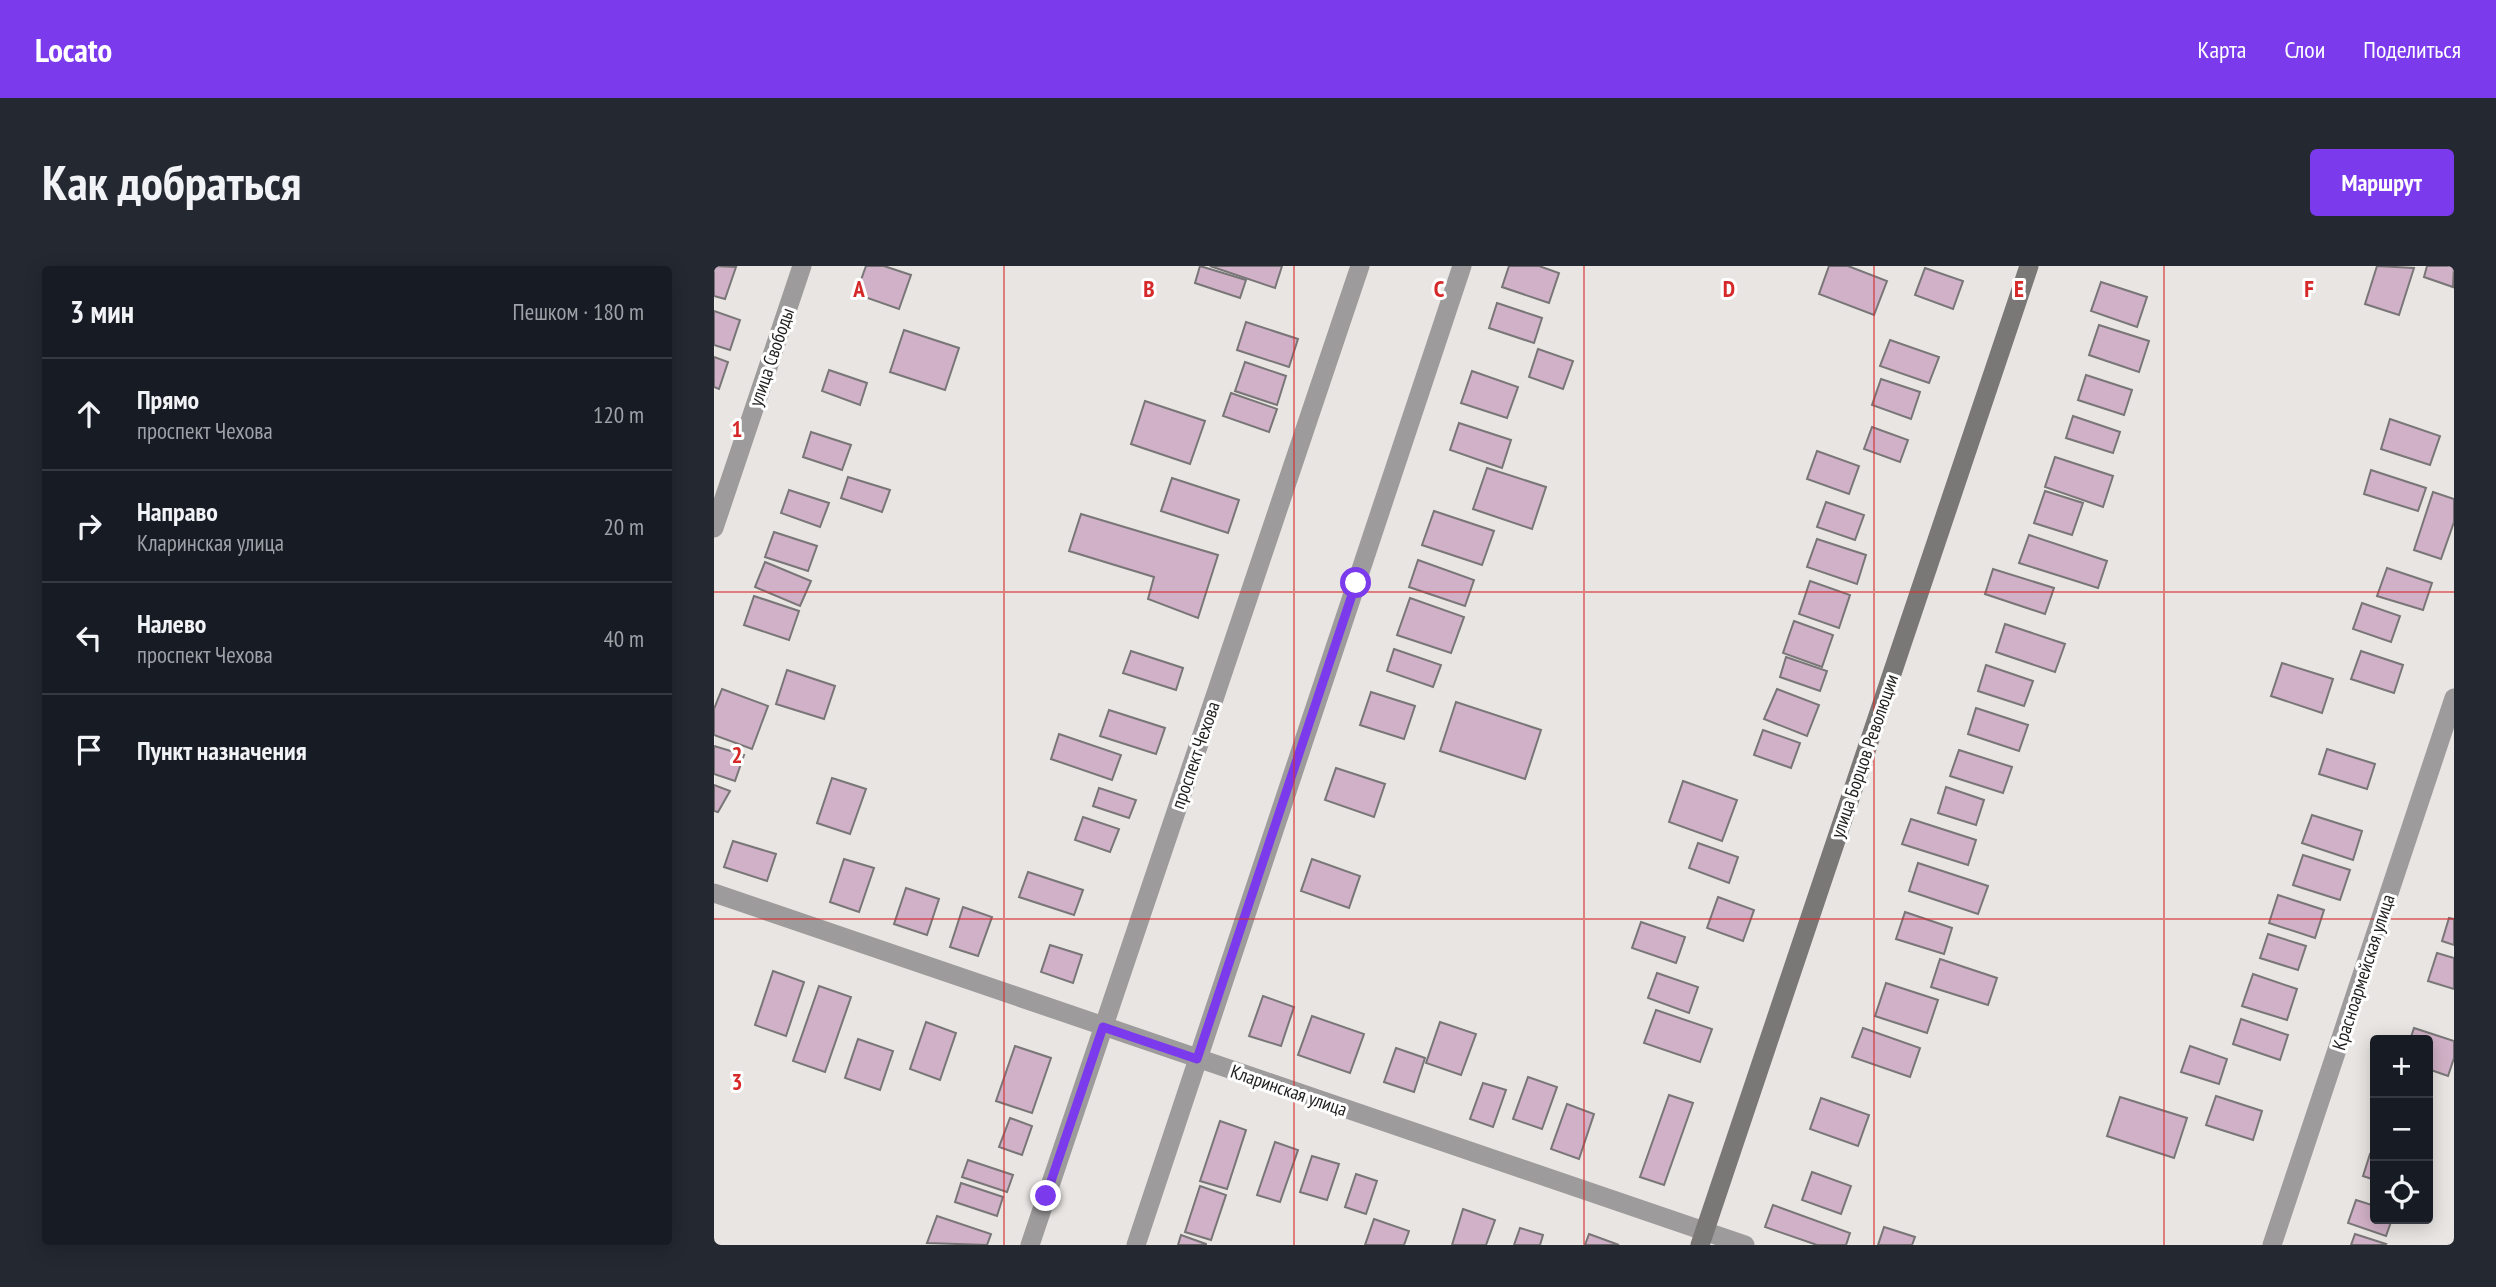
<!DOCTYPE html>
<html lang="ru">
<head>
<meta charset="utf-8">
<style>
  :root { --surface:#171b24; --page:#242831; --text:#f1f3f6; --muted:#9ea1a6; --line:#363941; --accent:#7c3aed }
  body { margin:0; font-family:"PT Sans Narrow",sans-serif; background:var(--page); color:var(--text) }
  .controls { position:absolute; right:21px; bottom:21px; display:grid; overflow:hidden; border-radius:7px; box-shadow:0 4px 18px #0003 }
  .controls button { width:63px; height:63px; display:grid; place-items:center; padding:0; border:0; border-bottom:2px solid var(--line); background:var(--surface); color:var(--text); font:35px sans-serif }
  .stop { position:absolute; width:21px; height:21px; margin:-16px; border:5px solid #7c3aed; border-radius:50%; background:#fff }
  .stop.end { background:#7c3aed; border-color:#fff; box-shadow:0 2px 7px #0008 }
  .list { margin:0; padding:0; list-style:none }
  h2 { display:flex; justify-content:space-between; align-items:center; height:91px; margin:0; padding:0 28px; font-size:30px }
  h2 small { font-size:23px; font-weight:400; color:var(--muted) }
  .list li { display:grid; grid-template-columns:46px 1fr auto; gap:21px; align-items:center; box-sizing:border-box; height:112px; padding:0 28px; border-top:2px solid var(--line) }
  .list b { display:block; font-size:26px; white-space:nowrap }
  .list p { margin:0; font-size:23px; white-space:nowrap; color:var(--muted) }
  .list em { font-size:23px; font-style:normal; color:var(--muted) }
  .icon { flex:none; width:38px; height:38px; fill:none; stroke:currentColor; stroke-width:2; stroke-linecap:round; stroke-linejoin:round }
  .map { position:relative; flex:none; width:1740px; height:979px; overflow:hidden; border-radius:7px }
  header { display:flex; align-items:center; gap:42px; box-sizing:border-box; height:98px; padding:0 35px; background:var(--accent); color:#fff }
  header strong { font-size:33px }
  nav { display:flex; gap:38px; margin-inline-start:auto; font-size:24px }
  .intro { display:flex; align-items:center; justify-content:space-between; box-sizing:border-box; height:168px; padding:0 42px }
  h1 { margin:0; font-size:49px }
  .button { padding:18px 32px; border-radius:7px; background:var(--accent); color:#fff; font-size:24px; font-weight:700 }
  main { display:flex; gap:42px; padding:0 42px }
  aside { flex:1; background:var(--surface); border-radius:7px; box-shadow:0 4px 18px #0003 }
  .map>svg:first-child { display:block }
</style>
</head>
<body>
<header>
<strong>Locato</strong>
<nav><a>Карта</a><a>Слои</a><a>Поделиться</a></nav>
</header>
<div class="intro"><h1>Как добраться</h1><a class="button">Маршрут</a></div>
<main>
<aside>
<h2>3 мин<small>Пешком · 180 m</small></h2>
<ul class="list">
<li><svg class="icon" aria-label="ahead" viewBox="0 0 24 24"><path d="M12 20V5M6 11l6-6 6 6"/></svg><div><b>Прямо</b><p>проспект Чехова</p></div><em>120 m</em></li>
<li><svg class="icon" aria-label="right" viewBox="0 0 24 24"><path d="M7 20v-9h11M14 6l5 5-5 5"/></svg><div><b>Направо</b><p>Кларинская улица</p></div><em>20 m</em></li>
<li><svg class="icon" aria-label="left" viewBox="0 0 24 24"><path d="M17 20v-9H6M10 6l-5 5 5 5"/></svg><div><b>Налево</b><p>проспект Чехова</p></div><em>40 m</em></li>
<li><svg class="icon" aria-label="arrive" viewBox="0 0 24 24"><path d="M6 21V4h12l-3 4 3 4H6"/></svg><div><b>Пункт назначения</b></div></li>
</ul>
</aside>
<div class="map">
<svg width="1740" height="979" viewBox="0 0 1740 979">
  <rect width="100%" height="100%" fill="#e8e5e2"/>
  <g fill="#d1b1c7" stroke="#797678" stroke-width="2">
    <polygon points="0,0 22,1 11,33 0,30"/>
    <polygon points="152,0 170,0 197,9 185,43 142,28"/>
    <polygon points="486,0 532,14 526,32 481,17"/>
    <polygon points="496,0 568,0 561,22"/>
    <polygon points="795,0 825,0 845,7 835,37 788,21"/>
    <polygon points="1115,0 1134,0 1173,15 1160,49 1105,28"/>
    <polygon points="1663,0 1700,2 1685,49 1651,38"/>
    <polygon points="1713,0 1740,0 1739,21 1710,11"/>
    <polygon points="1211,2 1249,15 1239,43 1201,29"/>
    <polygon points="1387,16 1433,31 1423,61 1377,45"/>
    <polygon points="783,37 828,52 820,77 775,62"/>
    <polygon points="0,45 26,54 16,84 0,79"/>
    <polygon points="532,56 584,73 575,101 523,84"/>
    <polygon points="1385,59 1435,75 1425,106 1375,89"/>
    <polygon points="190,64 245,82 231,124 176,106"/>
    <polygon points="1176,74 1225,91 1215,117 1166,100"/>
    <polygon points="824,83 859,95 849,123 815,111"/>
    <polygon points="0,91 14,96 5,123 0,121"/>
    <polygon points="531,96 572,110 563,139 521,125"/>
    <polygon points="115,104 153,117 146,139 108,125"/>
    <polygon points="758,105 804,121 793,152 747,137"/>
    <polygon points="1372,109 1418,124 1410,149 1364,134"/>
    <polygon points="1167,113 1206,126 1197,153 1158,139"/>
    <polygon points="517,127 563,143 555,166 509,150"/>
    <polygon points="431,135 491,155 476,198 417,178"/>
    <polygon points="1359,150 1406,166 1399,187 1352,172"/>
    <polygon points="1676,153 1726,170 1716,199 1667,183"/>
    <polygon points="745,157 797,174 788,202 736,184"/>
    <polygon points="1158,161 1194,174 1186,196 1150,183"/>
    <polygon points="97,166 137,179 128,204 89,191"/>
    <polygon points="1103,185 1145,200 1135,228 1093,213"/>
    <polygon points="1341,191 1399,210 1389,241 1331,221"/>
    <polygon points="773,202 832,221 818,263 759,243"/>
    <polygon points="1657,204 1712,222 1704,245 1650,228"/>
    <polygon points="134,211 176,224 168,246 127,232"/>
    <polygon points="458,212 525,234 514,267 447,245"/>
    <polygon points="75,224 115,237 106,261 67,247"/>
    <polygon points="1331,225 1369,237 1358,269 1320,257"/>
    <polygon points="1719,226 1740,233 1740,256 1727,293 1700,284"/>
    <polygon points="1112,236 1150,249 1141,274 1103,261"/>
    <polygon points="720,245 780,265 768,299 708,279"/>
    <polygon points="367,248 504,289 484,352 434,333 440,311 355,285"/>
    <polygon points="60,266 103,280 94,305 51,291"/>
    <polygon points="1315,269 1393,295 1384,322 1305,297"/>
    <polygon points="1103,273 1152,289 1143,318 1093,301"/>
    <polygon points="704,294 760,314 751,340 695,321"/>
    <polygon points="51,296 97,315 86,340 41,321"/>
    <polygon points="1673,302 1718,317 1709,344 1663,330"/>
    <polygon points="1279,303 1340,322 1331,348 1271,328"/>
    <polygon points="1096,315 1136,329 1125,362 1085,348"/>
    <polygon points="40,330 85,345 75,374 30,359"/>
    <polygon points="696,332 750,351 737,387 683,369"/>
    <polygon points="1648,337 1686,350 1677,376 1639,363"/>
    <polygon points="1080,355 1119,369 1108,401 1069,387"/>
    <polygon points="1291,358 1351,378 1341,406 1282,386"/>
    <polygon points="680,383 727,399 719,421 673,405"/>
    <polygon points="417,385 469,402 462,424 409,407"/>
    <polygon points="1647,385 1689,399 1680,427 1637,413"/>
    <polygon points="1072,391 1113,405 1106,425 1066,411"/>
    <polygon points="1568,397 1619,413 1608,447 1557,430"/>
    <polygon points="1272,399 1319,415 1310,440 1264,425"/>
    <polygon points="73,404 121,420 110,453 62,438"/>
    <polygon points="8,423 54,440 38,483 0,469 0,443"/>
    <polygon points="1063,423 1105,439 1093,470 1050,453"/>
    <polygon points="657,426 701,440 690,473 646,459"/>
    <polygon points="742,436 827,464 811,513 726,485"/>
    <polygon points="1262,442 1314,459 1305,485 1254,468"/>
    <polygon points="395,444 451,462 442,488 386,470"/>
    <polygon points="1049,464 1086,477 1077,502 1040,489"/>
    <polygon points="345,468 407,489 398,514 337,493"/>
    <polygon points="0,480 30,489 21,515 0,508"/>
    <polygon points="1613,483 1661,498 1653,523 1605,508"/>
    <polygon points="1245,484 1298,501 1289,527 1236,510"/>
    <polygon points="622,502 671,518 660,551 611,534"/>
    <polygon points="118,512 152,523 136,568 103,557"/>
    <polygon points="969,515 1023,534 1008,575 955,556"/>
    <polygon points="0,519 16,525 4,546 0,545"/>
    <polygon points="1232,521 1270,534 1262,559 1224,547"/>
    <polygon points="385,522 422,534 415,552 379,540"/>
    <polygon points="1598,549 1648,565 1639,594 1588,577"/>
    <polygon points="369,551 405,563 396,586 361,574"/>
    <polygon points="1197,553 1262,574 1254,599 1188,578"/>
    <polygon points="19,575 62,588 53,615 10,601"/>
    <polygon points="984,577 1024,591 1015,617 975,602"/>
    <polygon points="1589,589 1636,604 1626,634 1579,619"/>
    <polygon points="130,593 160,602 145,646 116,636"/>
    <polygon points="598,593 646,610 635,642 587,625"/>
    <polygon points="1204,597 1274,620 1264,648 1195,625"/>
    <polygon points="314,606 369,624 360,649 305,631"/>
    <polygon points="192,622 225,633 213,669 180,658"/>
    <polygon points="1564,629 1610,644 1601,672 1555,657"/>
    <polygon points="1004,631 1040,644 1029,675 993,662"/>
    <polygon points="249,641 278,651 264,690 236,681"/>
    <polygon points="1191,646 1238,662 1230,688 1182,673"/>
    <polygon points="1735,652 1740,653 1740,679 1728,675"/>
    <polygon points="927,656 971,671 962,697 918,682"/>
    <polygon points="1554,668 1592,680 1584,704 1546,692"/>
    <polygon points="336,679 368,689 359,717 327,706"/>
    <polygon points="1723,687 1740,692 1740,723 1714,715"/>
    <polygon points="1226,693 1283,712 1274,739 1217,721"/>
    <polygon points="59,705 90,716 72,770 41,759"/>
    <polygon points="943,707 984,721 975,747 934,732"/>
    <polygon points="1539,708 1583,723 1573,754 1528,740"/>
    <polygon points="1172,717 1224,734 1213,767 1161,750"/>
    <polygon points="105,720 137,731 111,806 79,795"/>
    <polygon points="549,730 580,741 567,780 535,770"/>
    <polygon points="942,744 998,763 986,796 930,777"/>
    <polygon points="598,750 650,768 636,807 584,789"/>
    <polygon points="1527,753 1574,769 1566,794 1519,778"/>
    <polygon points="212,756 242,767 226,814 196,803"/>
    <polygon points="726,756 762,768 747,809 712,797"/>
    <polygon points="1149,762 1206,782 1196,811 1138,791"/>
    <polygon points="1700,762 1740,775 1740,792 1734,810 1714,803 1714,774 1696,774"/>
    <polygon points="144,773 179,785 166,824 131,812"/>
    <polygon points="301,780 337,792 318,847 282,835"/>
    <polygon points="1476,780 1513,793 1505,818 1467,806"/>
    <polygon points="682,782 711,792 700,826 670,816"/>
    <polygon points="814,811 843,821 828,863 799,853"/>
    <polygon points="769,817 792,824 779,861 756,853"/>
    <polygon points="955,829 979,837 950,919 926,911"/>
    <polygon points="1502,830 1548,845 1539,874 1492,859"/>
    <polygon points="1406,831 1473,852 1460,892 1393,870"/>
    <polygon points="1107,832 1155,849 1144,880 1096,863"/>
    <polygon points="853,838 880,848 865,893 837,883"/>
    <polygon points="296,852 318,860 308,889 285,881"/>
    <polygon points="506,855 532,864 513,923 486,915"/>
    <polygon points="561,876 584,884 566,936 543,929"/>
    <polygon points="1656,888 1661,889 1661,914 1649,910"/>
    <polygon points="598,890 625,898 613,934 586,926"/>
    <polygon points="254,894 299,909 293,926 248,911"/>
    <polygon points="1098,906 1137,920 1127,948 1088,934"/>
    <polygon points="642,908 663,915 652,948 631,941"/>
    <polygon points="247,917 289,931 283,950 241,936"/>
    <polygon points="486,920 512,929 497,974 471,966"/>
    <polygon points="1642,934 1661,940 1661,953 1678,953 1672,970 1634,957"/>
    <polygon points="1059,939 1136,967 1132,979 1103,979 1051,961"/>
    <polygon points="749,943 781,954 772,979 738,979"/>
    <polygon points="223,950 277,968 273,979 213,977"/>
    <polygon points="660,953 695,965 690,979 651,979"/>
    <polygon points="1170,961 1201,971 1198,979 1164,979"/>
    <polygon points="806,962 829,969 826,979 800,979"/>
    <polygon points="875,968 905,979 871,979"/>
    <polygon points="1641,968 1672,978 1671,979 1637,979"/>
    <polygon points="467,969 492,978 492,979 464,979"/>
  </g>
  <g fill="none" stroke-linecap="round" stroke-linejoin="round">
    <g stroke="#9d9b9b" stroke-width="19">
      <polyline points="0,262 88,0"/>
      <polyline points="0,627 1031,979"/>
      <polyline points="316,979 646,0"/>
      <polyline points="422,979 748,0"/>
      <polyline points="1558,979 1740,432"/>
    </g>
    <polyline stroke="#7a7877" stroke-width="19" points="986,979 1315,0"/>
  </g>
  <g fill="none" stroke-linecap="round" stroke-linejoin="round">
    <polyline stroke="#7c3aed" stroke-width="9" points="332,930 389,761 483,793 642,317"/>
  </g>
  <path fill="none" stroke="#d62828" stroke-width="2" stroke-opacity="0.55" d="M290,0V979M580,0V979M870,0V979M1160,0V979M1450,0V979M0,326H1740M0,653H1740"/>
  <g text-anchor="middle" dominant-baseline="central" stroke-width="6" stroke-linejoin="round" paint-order="stroke">
    <g font-size="19" fill="#201f1e" stroke="#fff">
      <text transform="translate(57 91) rotate(-71)">улица Свободы</text>
      <text transform="translate(481 489) rotate(-71)">проспект Чехова</text>
      <text transform="translate(1150 490) rotate(-71)">улица Борцов Революции</text>
      <text transform="translate(1649 706) rotate(-72)">Красноармейская улица</text>
      <text transform="translate(575 824) rotate(19)">Кларинская улица</text>
    </g>
  </g>
  <g font-size="23" text-anchor="middle" font-weight="bold" fill="#d62828" stroke="#fff" stroke-width="6" stroke-linejoin="round" paint-order="stroke">
    <text x="145" y="31">A</text>
    <text x="435" y="31">B</text>
    <text x="725" y="31">C</text>
    <text x="1015" y="31">D</text>
    <text x="1305" y="31">E</text>
    <text x="1595" y="31">F</text>
    <text x="23" y="171">1</text>
    <text x="23" y="497">2</text>
    <text x="23" y="824">3</text>
  </g>
</svg>
<div class="controls">
<button>+</button>
<button>−</button>
<button><svg class="icon" aria-label="locate" viewBox="0 0 24 24"><circle cx="12" cy="12" r="6"/><path d="M12 2v4M12 18v4M2 12h4M18 12h4"/></svg></button>
</div>
<div class="stop" style="left:642px;top:317px"></div>
<div class="stop end" style="left:332px;top:930px"></div>
</div>
</main>
</body>
</html>
